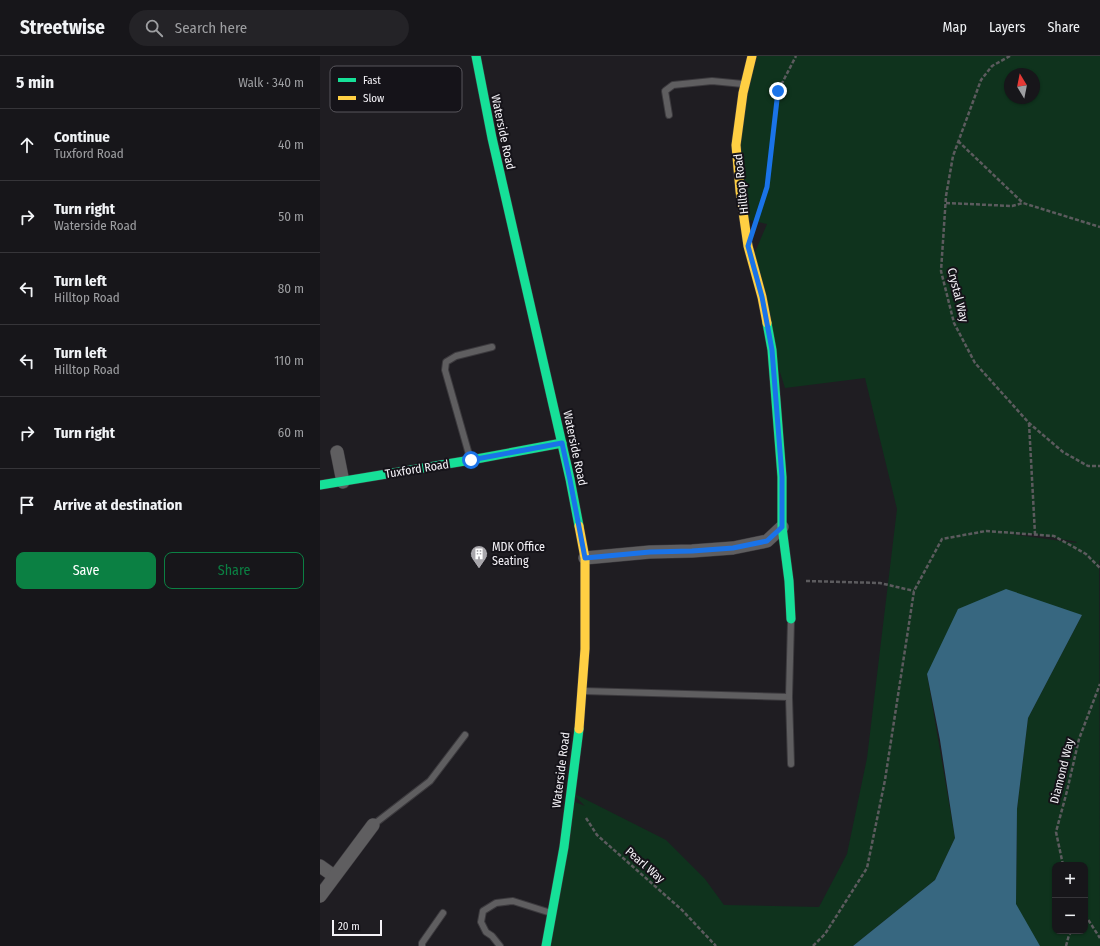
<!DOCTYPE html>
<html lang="en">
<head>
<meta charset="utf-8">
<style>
  :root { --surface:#17161a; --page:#242327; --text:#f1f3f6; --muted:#9e9fa2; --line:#363539; --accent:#0b8043 }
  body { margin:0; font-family:"Fira Sans Condensed",sans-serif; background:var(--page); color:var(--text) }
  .controls { position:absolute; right:12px; bottom:12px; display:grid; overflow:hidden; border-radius:8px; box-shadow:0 1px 3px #0004 }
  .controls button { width:36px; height:36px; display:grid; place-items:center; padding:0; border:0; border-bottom:1px solid var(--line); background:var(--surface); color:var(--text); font:20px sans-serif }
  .compass { position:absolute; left:684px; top:12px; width:36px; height:36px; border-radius:50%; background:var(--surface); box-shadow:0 1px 3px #0004; rotate:350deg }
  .scale { position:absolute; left:12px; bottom:10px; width:50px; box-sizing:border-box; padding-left:4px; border:2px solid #f4f2f7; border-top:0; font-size:11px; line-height:14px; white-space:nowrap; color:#f4f2f7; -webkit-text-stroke:3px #151319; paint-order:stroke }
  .stop { position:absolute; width:12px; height:12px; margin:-9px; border:3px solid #1a73e8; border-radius:50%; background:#fff }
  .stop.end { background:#1a73e8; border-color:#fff; box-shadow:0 1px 4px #0008 }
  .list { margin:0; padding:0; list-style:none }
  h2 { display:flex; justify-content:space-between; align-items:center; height:52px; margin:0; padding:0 16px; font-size:17px }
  h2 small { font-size:13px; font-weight:400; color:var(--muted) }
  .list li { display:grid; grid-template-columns:26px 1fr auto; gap:12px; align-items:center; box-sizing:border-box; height:72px; padding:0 16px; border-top:1px solid var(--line) }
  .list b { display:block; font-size:15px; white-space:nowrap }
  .list p { margin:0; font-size:13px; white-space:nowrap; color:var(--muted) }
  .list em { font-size:13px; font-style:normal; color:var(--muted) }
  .actions { display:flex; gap:8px; padding:12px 16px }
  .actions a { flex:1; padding:9px 0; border:1px solid var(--accent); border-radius:8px; text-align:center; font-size:14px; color:var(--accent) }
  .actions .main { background:var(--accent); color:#fff }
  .icon { flex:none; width:22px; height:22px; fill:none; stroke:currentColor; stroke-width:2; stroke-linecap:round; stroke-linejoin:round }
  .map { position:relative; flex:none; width:780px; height:890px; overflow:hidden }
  header { display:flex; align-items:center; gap:24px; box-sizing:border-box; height:56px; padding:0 20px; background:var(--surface); border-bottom:1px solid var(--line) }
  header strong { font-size:19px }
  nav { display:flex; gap:22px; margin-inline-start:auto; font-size:14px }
  .search { width:280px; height:36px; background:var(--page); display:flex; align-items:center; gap:10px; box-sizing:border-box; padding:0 14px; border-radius:22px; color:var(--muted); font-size:15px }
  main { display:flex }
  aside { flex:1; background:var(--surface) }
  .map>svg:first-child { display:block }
</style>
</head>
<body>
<header>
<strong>Streetwise</strong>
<div class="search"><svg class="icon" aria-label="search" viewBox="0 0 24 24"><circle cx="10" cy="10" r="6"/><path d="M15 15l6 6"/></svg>Search here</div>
<nav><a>Map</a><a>Layers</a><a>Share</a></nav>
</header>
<main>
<aside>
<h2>5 min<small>Walk · 340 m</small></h2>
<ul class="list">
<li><svg class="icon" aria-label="ahead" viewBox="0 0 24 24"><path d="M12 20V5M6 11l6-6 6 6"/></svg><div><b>Continue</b><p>Tuxford Road</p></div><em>40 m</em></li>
<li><svg class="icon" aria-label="right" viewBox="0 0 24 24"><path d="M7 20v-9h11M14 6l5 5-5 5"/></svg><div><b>Turn right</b><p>Waterside Road</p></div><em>50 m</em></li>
<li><svg class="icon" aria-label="left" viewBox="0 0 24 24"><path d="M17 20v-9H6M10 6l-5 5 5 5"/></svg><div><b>Turn left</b><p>Hilltop Road</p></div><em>80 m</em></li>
<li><svg class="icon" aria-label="left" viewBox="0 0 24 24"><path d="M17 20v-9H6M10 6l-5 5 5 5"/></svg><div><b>Turn left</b><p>Hilltop Road</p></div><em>110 m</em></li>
<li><svg class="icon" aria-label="right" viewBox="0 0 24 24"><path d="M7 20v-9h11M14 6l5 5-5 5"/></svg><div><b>Turn right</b></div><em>60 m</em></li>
<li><svg class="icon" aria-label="arrive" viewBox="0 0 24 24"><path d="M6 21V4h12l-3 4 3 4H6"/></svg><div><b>Arrive at destination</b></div></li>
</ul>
<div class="actions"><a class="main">Save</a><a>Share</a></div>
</aside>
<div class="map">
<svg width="780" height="890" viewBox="0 0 780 890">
  <rect width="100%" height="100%" fill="#1f1d22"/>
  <path fill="#0f331d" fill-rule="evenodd" d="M437,0H780V504H779L780,890H705L696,848L697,753L708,662L762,559L607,618L635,782L615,824L533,890H227L255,746L265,750L251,736L346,784L385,823L404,849L499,851L527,798L547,702L577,453L545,322L465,332L449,281L432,203L447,168L424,163L419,72ZM690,18H714V42H690ZM690,478H715L757,486L756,487ZM735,809H765V875H735Z"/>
  <polygon fill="#376780" points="686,533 762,559 708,662 697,753 696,848 720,890 533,890 615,824 635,782 620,684 607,618 638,553"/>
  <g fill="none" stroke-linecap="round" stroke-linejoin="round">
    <defs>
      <g id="lane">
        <polyline points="349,59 345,35 353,29 392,25 423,28"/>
        <polyline points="150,402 125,314 126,306 136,300 172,291"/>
        <polyline points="263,635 469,641 471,708"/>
        <polyline points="469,641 471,565"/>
        <polyline points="53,769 110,725 145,679"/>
        <polyline points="102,890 102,887 123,857"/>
        <polyline points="180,890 172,880 166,876 161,866 163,855 176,847 193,845 231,857"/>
      </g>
      <g id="street">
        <polyline points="17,396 23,426"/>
        <polyline points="265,502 330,496 372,495 413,492 447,485 462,471"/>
        <polyline points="0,810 14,820"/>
        <polyline points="0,840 53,769"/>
      </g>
      <g id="fast">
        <polyline points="156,0 172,82 250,423 259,470"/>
        <polyline points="447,267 452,294 462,421 462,471 469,525 471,563"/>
        <polyline points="0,429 151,404 242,387"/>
        <polyline points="226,890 244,791 259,673"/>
      </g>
      <g id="slow">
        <polyline points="432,0 423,37 416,89 420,135 428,190 442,241 447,267"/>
        <polyline points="259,673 265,593 265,502 259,470"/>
      </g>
    </defs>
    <use href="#lane" stroke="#3c3a3e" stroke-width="8"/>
    <use href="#street" stroke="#3c3a3e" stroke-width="14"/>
    <use href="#fast" stroke="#3c3a3e" stroke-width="10"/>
    <use href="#slow" stroke="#3c3a3e" stroke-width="10"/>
    <g stroke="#5c5b5e" stroke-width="2.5" stroke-dasharray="4 2" stroke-linecap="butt">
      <polyline points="690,0 672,10 661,24 633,100 626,140 621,215 634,267 655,307 709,367 743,396 768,410 780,410"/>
      <polyline points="638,85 703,147"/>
      <polyline points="626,147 692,150 703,147 780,171"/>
      <polyline points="440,152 447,131 458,35 476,0"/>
      <polyline points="709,367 715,478"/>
      <polyline points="486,525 560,527 594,535"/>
      <polyline points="266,762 277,779 362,854 396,890"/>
      <polyline points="743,809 736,776 747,735 759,683 780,628"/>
      <polyline points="765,859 780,882"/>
      <polyline points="493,890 505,878 547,812 565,724 594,535 622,483 666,475 734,480 766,498 780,512"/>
      <polyline points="746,890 749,879 752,875"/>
    </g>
    <use href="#lane" stroke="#5f5e60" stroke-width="6"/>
    <use href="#street" stroke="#5f5e60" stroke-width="13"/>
    <use href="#fast" stroke="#16e098" stroke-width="9"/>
    <use href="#slow" stroke="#ffcf43" stroke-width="9"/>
  </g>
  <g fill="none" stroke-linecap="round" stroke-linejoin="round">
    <polyline stroke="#1a73e8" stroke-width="5" points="151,404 242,387 250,424 265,502 330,496 372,495 413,492 447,485 462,471 462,421 452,294 442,241 428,190 447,131 458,35"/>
  </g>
  <defs>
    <symbol id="building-pin" viewBox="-11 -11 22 30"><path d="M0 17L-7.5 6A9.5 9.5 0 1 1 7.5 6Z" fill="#a9a7ac" stroke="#151319"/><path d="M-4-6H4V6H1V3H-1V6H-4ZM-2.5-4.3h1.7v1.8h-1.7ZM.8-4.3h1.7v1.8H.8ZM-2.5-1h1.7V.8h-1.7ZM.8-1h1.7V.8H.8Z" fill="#fff"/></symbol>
  </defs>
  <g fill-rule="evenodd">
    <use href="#building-pin" x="149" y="488" width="20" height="27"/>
  </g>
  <g text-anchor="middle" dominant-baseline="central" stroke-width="4" stroke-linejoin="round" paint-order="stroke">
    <g font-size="12" fill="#f4f2f7" stroke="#151319">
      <text transform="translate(183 76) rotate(78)">Waterside Road</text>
      <text transform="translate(421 128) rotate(-96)">Hilltop Road</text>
      <text transform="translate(638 239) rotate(76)">Crystal Way</text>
      <text transform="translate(255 392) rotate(78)">Waterside Road</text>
      <text transform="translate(97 413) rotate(-9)">Tuxford Road</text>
      <text transform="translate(241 714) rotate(-83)">Waterside Road</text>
      <text transform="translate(742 715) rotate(-76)">Diamond Way</text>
      <text transform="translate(325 809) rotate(41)">Pearl Way</text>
    </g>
    <g font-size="12" fill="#f4f2f7" stroke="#151319" text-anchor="start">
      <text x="172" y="491">MDK Office<tspan x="172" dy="14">Seating</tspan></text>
    </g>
  </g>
  <rect x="10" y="10" width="132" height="46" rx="6" fill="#151319" stroke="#58565c" stroke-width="1"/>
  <rect x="18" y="22" width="18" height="4" fill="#16e098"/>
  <rect x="18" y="40" width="18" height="4" fill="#ffcf43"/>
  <g font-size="11" fill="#f4f2f7">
    <text x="43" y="28">Fast</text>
    <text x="43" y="46">Slow</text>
  </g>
</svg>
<div class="controls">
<button>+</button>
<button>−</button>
</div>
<svg class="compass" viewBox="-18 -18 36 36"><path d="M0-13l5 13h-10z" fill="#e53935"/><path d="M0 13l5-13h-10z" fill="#9e9fa2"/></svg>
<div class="scale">20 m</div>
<div class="stop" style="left:151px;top:404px"></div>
<div class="stop end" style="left:458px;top:35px"></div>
</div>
</main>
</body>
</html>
